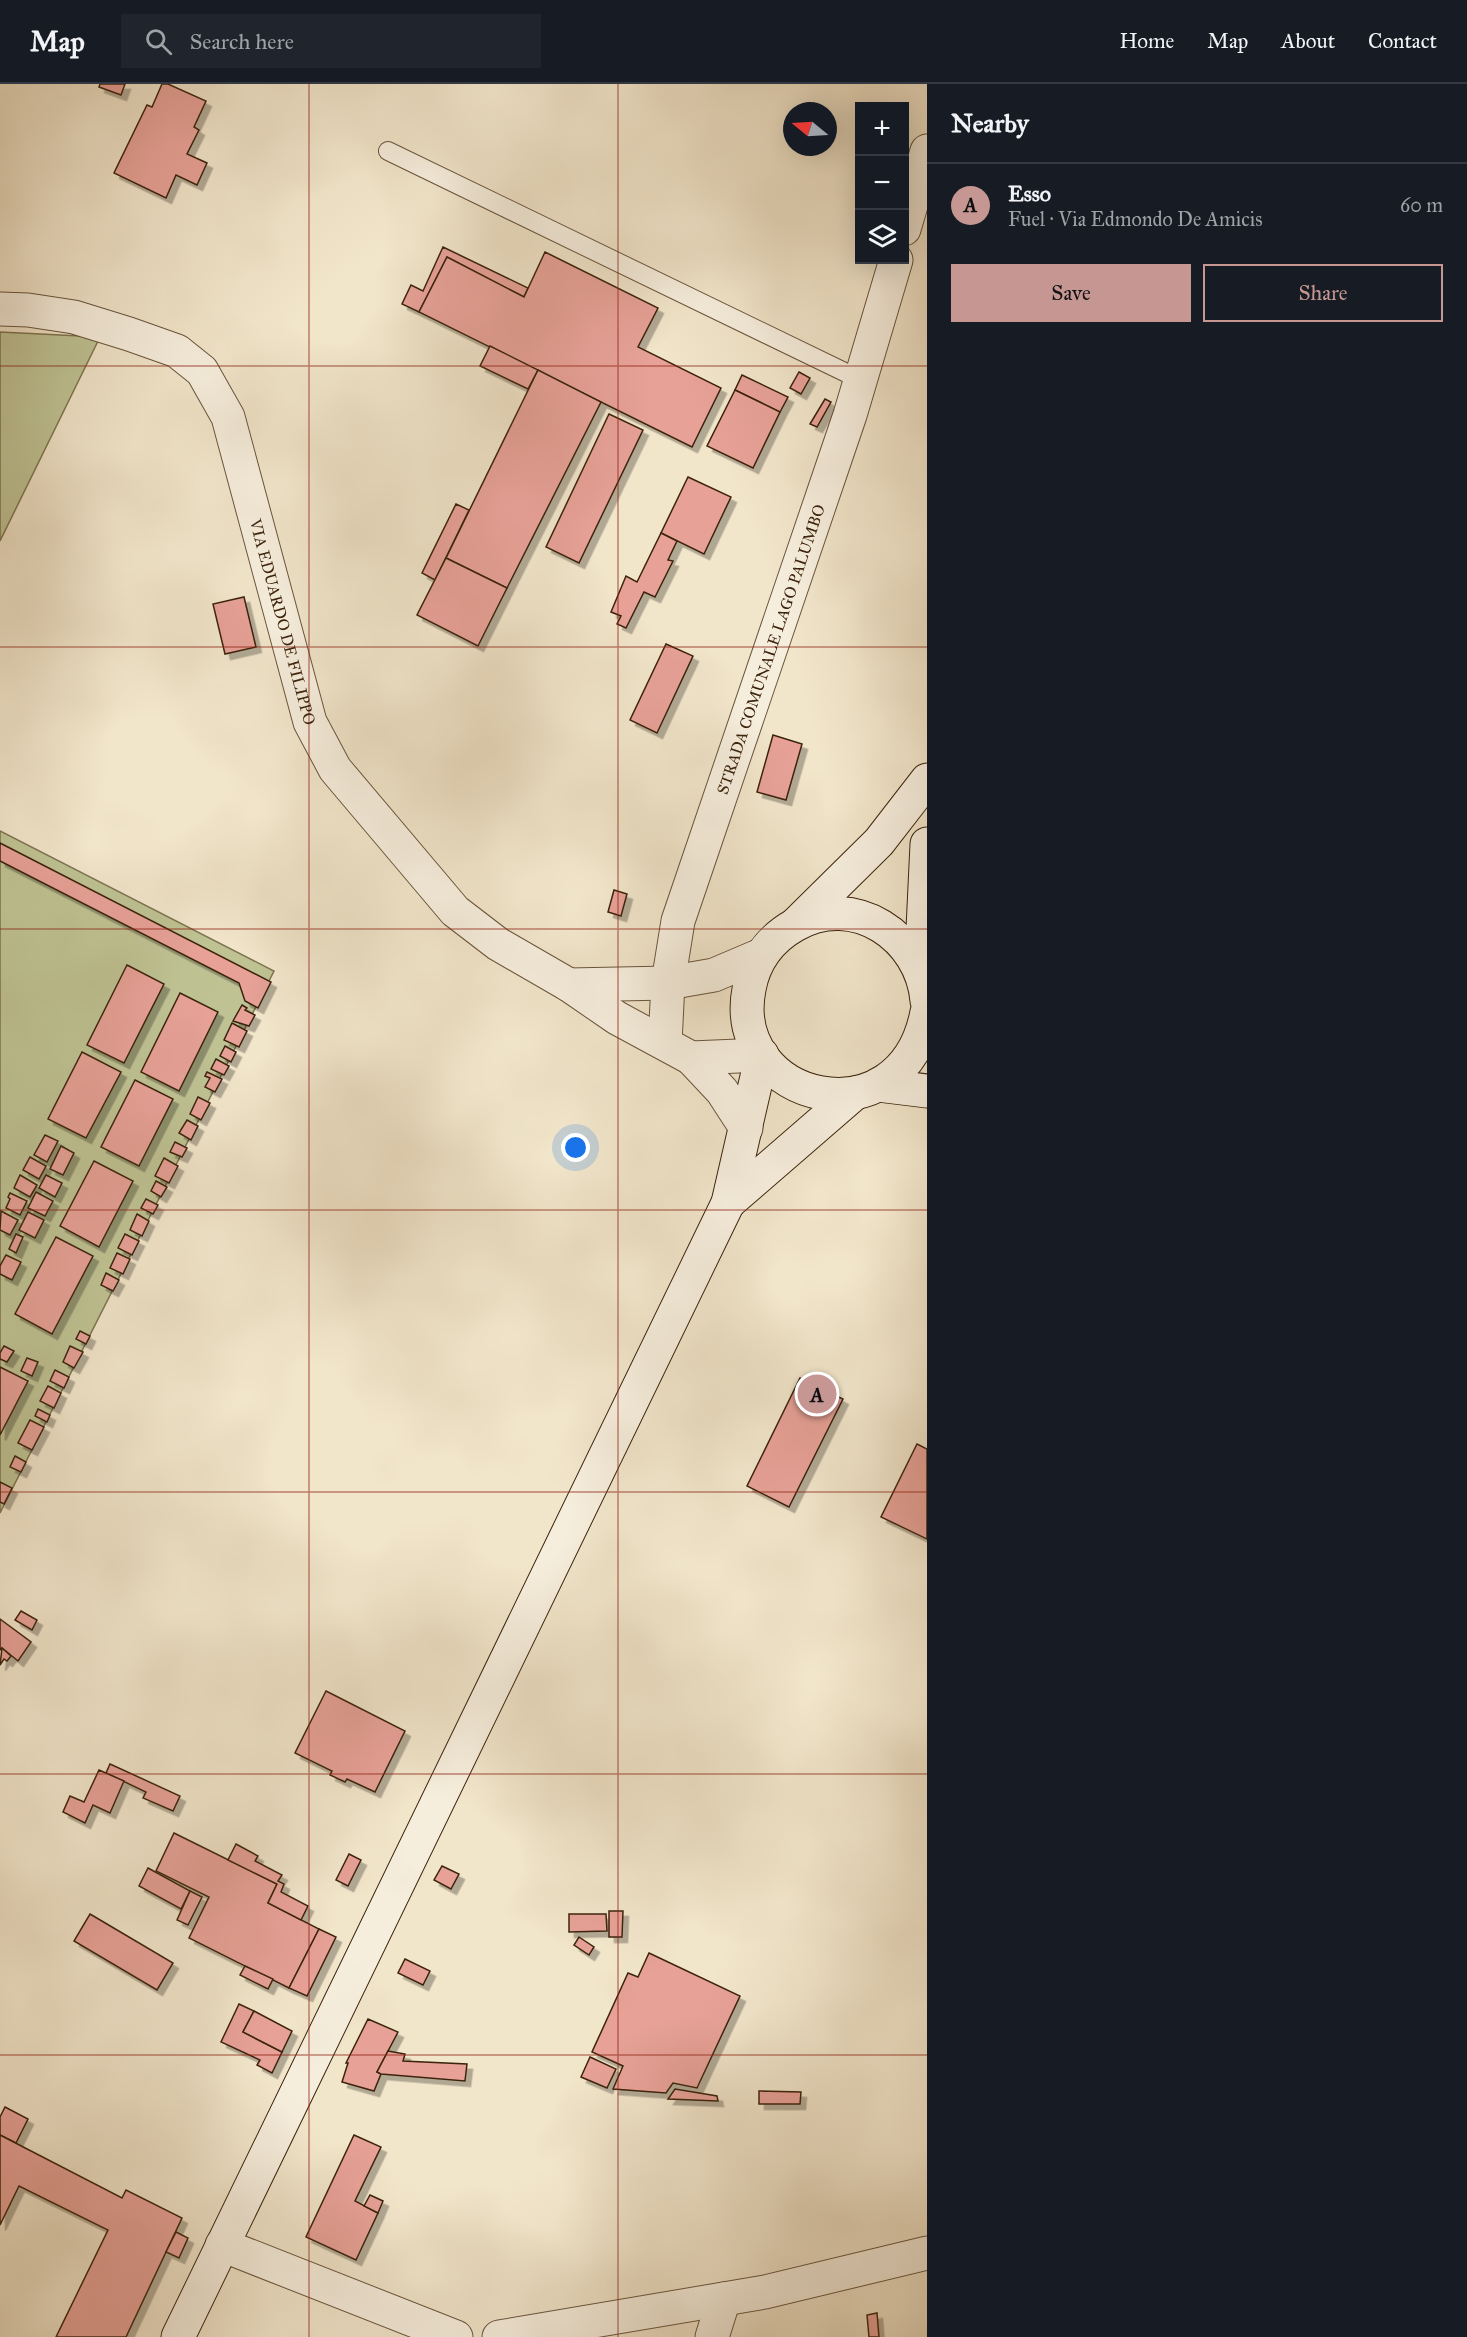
<!DOCTYPE html>
<html lang="en">
<head>
<meta charset="utf-8">
<style>
  :root { --surface:#171b24; --page:#20242c; --text:#f1f3f6; --muted:#9ea1a6; --line:#363941; --accent:#c59692 }
  body { margin:0; font-family:"IM FELL Great Primer",serif; background:var(--page); color:var(--text) }
  .controls { position:absolute; right:18px; top:18px; display:grid; overflow:hidden; border-radius:0px; box-shadow:0 6px 24px #0002 }
  .controls button { width:54px; height:54px; display:grid; place-items:center; padding:0; border:0; border-bottom:2px solid var(--line); background:var(--surface); color:var(--text); font:30px sans-serif }
  .compass { position:absolute; left:783px; top:18px; width:54px; height:54px; border-radius:50%; background:var(--surface); box-shadow:0 6px 24px #0002; rotate:288deg }
  .you { position:absolute; left:576px; top:1064px; width:21px; height:21px; margin:-15px; border:4px solid #fff; border-radius:50%; background:#1a73e8; box-shadow:0 0 0 9px #1a73e833 }
  .badge { display:grid; place-items:center; width:39px; height:39px; border-radius:50%; background:var(--accent); color:#111; font-size:20px; font-weight:700 }
  .pin { position:absolute; translate:-50% -50%; border:3px solid #fff; box-shadow:0 2px 6px #0006 }
  .list { margin:0; padding:0; list-style:none }
  h2 { display:flex; justify-content:space-between; align-items:center; height:78px; margin:0; padding:0 24px; font-size:26px }
  h2 small { font-size:20px; font-weight:400; color:var(--muted) }
  .list li { display:grid; grid-template-columns:39px 1fr auto; gap:18px; align-items:center; box-sizing:border-box; height:84px; padding:0 24px; border-top:2px solid var(--line) }
  .list b { display:block; font-size:22px; white-space:nowrap }
  .list p { margin:0; font-size:20px; white-space:nowrap; color:var(--muted) }
  .list em { font-size:20px; font-style:normal; color:var(--muted) }
  .actions { display:flex; gap:12px; padding:18px 24px }
  .actions a { flex:1; padding:14px 0; border:2px solid var(--accent); border-radius:0px; text-align:center; font-size:21px; color:var(--accent) }
  .actions .main { background:var(--accent); color:#111 }
  .icon { flex:none; width:33px; height:33px; fill:none; stroke:currentColor; stroke-width:2; stroke-linecap:round; stroke-linejoin:round }
  .map { position:relative; flex:none; width:927px; height:2253px; overflow:hidden }
  header { display:flex; align-items:center; gap:36px; box-sizing:border-box; height:84px; padding:0 30px; background:var(--surface); border-bottom:2px solid var(--line) }
  header strong { font-size:28px }
  nav { display:flex; gap:33px; margin-inline-start:auto; font-size:21px }
  .search { width:420px; height:54px; background:var(--page); display:flex; align-items:center; gap:15px; box-sizing:border-box; padding:0 21px; border-radius:0px; color:var(--muted); font-size:22px }
  main { display:flex }
  aside { flex:1; background:var(--surface) }
  .map>svg:first-child { display:block }
</style>
</head>
<body>
<header>
<strong>Map</strong>
<div class="search"><svg class="icon" aria-label="search" viewBox="0 0 24 24"><circle cx="10" cy="10" r="6"/><path d="M15 15l6 6"/></svg>Search here</div>
<nav><a>Home</a><a>Map</a><a>About</a><a>Contact</a></nav>
</header>
<main>
<div class="map">
<svg width="927" height="2253" viewBox="0 0 927 2253">
  <defs>
    <filter id="shadow"><feDropShadow dx="5.5" dy="5.5" stdDeviation="0" flood-color="#0004"/></filter>
  </defs>
  <rect width="100%" height="100%" fill="#f1e5ca"/>
  <filter id="stains"><feTurbulence type="fractalNoise" baseFrequency=".00333" numOctaves="4"/><feColorMatrix values="0 0 0 0 .2 0 0 0 0 .09 0 0 0 0 .02 0 0 0 .5 -.17"/></filter>
  <radialGradient id="worn" r=".72"><stop offset=".6" stop-color="#630" stop-opacity="0"/><stop offset="1" stop-color="#630" stop-opacity=".3"/></radialGradient>
  <g fill="#bfc394" stroke="#7e7450" stroke-width="1.5">
    <polygon points="0,248 100,253 0,457"/>
    <polygon points="0,747 274,887 0,1429"/>
  </g>
  <g fill="#e7a197" stroke="#3c240d" stroke-width="1.5" filter="url(#shadow)">
    <polygon points="100,0 125,0 121,11 99,3"/>
    <polygon points="162,0 168,0 206,17 194,43 199,46 187,70 207,79 197,101 176,91 166,114 114,89 147,21 152,23"/>
    <polygon points="443,163 528,204 524,213 447,173 419,228 402,220 411,201 423,207"/>
    <polygon points="545,168 658,224 638,263 721,304 692,363 419,228 447,173 524,213"/>
    <polygon points="490,262 538,286 528,305 480,282"/>
    <polygon points="538,286 601,318 507,504 446,474"/>
    <polygon points="799,288 810,294 801,310 790,304"/>
    <polygon points="742,291 788,313 780,328 735,306"/>
    <polygon points="735,306 780,328 753,384 707,362"/>
    <polygon points="825,315 831,318 817,343 810,340"/>
    <polygon points="609,330 643,346 579,479 546,463"/>
    <polygon points="688,393 731,413 704,470 661,449"/>
    <polygon points="456,420 469,426 435,496 422,489"/>
    <polygon points="661,449 677,457 668,476 673,477 655,513 644,508 626,544 617,540 621,532 611,528 626,492 637,498"/>
    <polygon points="446,474 507,504 478,562 417,531"/>
    <polygon points="244,513 256,563 225,570 213,520"/>
    <polygon points="666,560 693,572 657,649 630,636"/>
    <polygon points="773,651 802,660 786,716 757,708"/>
    <polygon points="0,759 271,898 258,924 245,917 239,899 0,777"/>
    <polygon points="614,806 627,810 621,832 608,828"/>
    <polygon points="127,881 164,900 124,979 87,961"/>
    <polygon points="180,909 218,928 179,1007 141,988"/>
    <polygon points="242,921 247,924 245,926 255,931 249,942 233,937"/>
    <polygon points="232,939 247,947 239,963 224,956"/>
    <polygon points="225,962 236,968 231,978 220,972"/>
    <polygon points="82,968 121,988 86,1054 48,1035"/>
    <polygon points="216,975 229,982 224,991 211,985"/>
    <polygon points="207,988 222,995 215,1008 205,1003 210,994 205,992"/>
    <polygon points="135,996 173,1015 139,1082 101,1063"/>
    <polygon points="198,1013 210,1019 201,1036 190,1030"/>
    <polygon points="187,1036 198,1042 191,1056 179,1049"/>
    <polygon points="45,1051 58,1057 47,1078 34,1071"/>
    <polygon points="175,1058 187,1064 182,1073 170,1068"/>
    <polygon points="61,1062 74,1069 63,1091 50,1085"/>
    <polygon points="30,1073 46,1082 39,1095 23,1086"/>
    <polygon points="164,1074 178,1082 169,1099 155,1092"/>
    <polygon points="94,1077 133,1097 99,1163 60,1142"/>
    <polygon points="20,1091 37,1101 30,1113 14,1104"/>
    <polygon points="46,1091 62,1099 55,1113 39,1104"/>
    <polygon points="156,1097 167,1103 161,1113 151,1107"/>
    <polygon points="36,1108 53,1117 45,1132 28,1124"/>
    <polygon points="10,1109 27,1117 20,1131 6,1124 10,1115 8,1113"/>
    <polygon points="146,1115 158,1121 153,1130 141,1124"/>
    <polygon points="1,1127 18,1136 10,1151 0,1146"/>
    <polygon points="28,1128 44,1136 35,1154 19,1146"/>
    <polygon points="137,1130 149,1137 142,1152 130,1146"/>
    <polygon points="16,1150 23,1153 16,1169 9,1165"/>
    <polygon points="125,1150 139,1157 132,1171 118,1164"/>
    <polygon points="56,1153 93,1172 52,1250 15,1230"/>
    <polygon points="117,1169 130,1175 123,1190 110,1184"/>
    <polygon points="6,1171 21,1178 12,1196 0,1190 0,1182"/>
    <polygon points="106,1189 119,1196 113,1207 101,1201"/>
    <polygon points="80,1247 90,1252 86,1260 76,1255"/>
    <polygon points="4,1262 14,1267 7,1278 0,1275 0,1269"/>
    <polygon points="70,1262 83,1268 74,1284 63,1278"/>
    <polygon points="27,1274 38,1278 32,1292 21,1287"/>
    <polygon points="0,1283 28,1297 0,1351"/>
    <polygon points="55,1286 69,1293 64,1304 50,1297"/>
    <polygon points="800,1294 843,1315 789,1423 747,1402"/>
    <polygon points="48,1302 61,1309 54,1324 40,1317"/>
    <polygon points="38,1325 50,1331 47,1338 35,1332"/>
    <polygon points="30,1336 44,1343 32,1366 18,1359"/>
    <polygon points="917,1360 927,1365 927,1455 881,1433"/>
    <polygon points="15,1372 26,1378 21,1388 10,1383"/>
    <polygon points="0,1398 12,1404 4,1420 0,1418"/>
    <polygon points="21,1527 37,1536 32,1546 15,1536"/>
    <polygon points="0,1535 31,1558 18,1577 2,1564 0,1566"/>
    <polygon points="2,1564 11,1572 7,1577 4,1575 0,1581"/>
    <polygon points="326,1607 405,1647 375,1708 347,1695 345,1698 330,1691 332,1687 295,1669"/>
    <polygon points="110,1680 180,1712 173,1727 143,1714 146,1708 106,1689"/>
    <polygon points="99,1686 124,1697 110,1729 93,1721 85,1739 63,1728 70,1712 84,1718"/>
    <polygon points="174,1749 277,1800 268,1819 319,1845 289,1904 189,1854 209,1813 156,1787"/>
    <polygon points="236,1760 258,1772 255,1777 282,1791 278,1797 284,1800 281,1808 308,1822 301,1836 268,1819 277,1800 228,1776"/>
    <polygon points="349,1770 361,1776 348,1802 336,1796"/>
    <polygon points="442,1782 459,1790 451,1805 434,1796"/>
    <polygon points="148,1784 190,1807 181,1825 139,1802"/>
    <polygon points="190,1807 202,1813 188,1841 177,1836"/>
    <polygon points="609,1827 623,1827 622,1853 609,1853"/>
    <polygon points="90,1830 173,1879 157,1906 74,1857"/>
    <polygon points="569,1830 606,1830 607,1847 569,1848"/>
    <polygon points="319,1845 336,1853 307,1912 289,1904"/>
    <polygon points="579,1853 594,1863 589,1871 574,1861"/>
    <polygon points="649,1869 740,1912 697,2004 673,1999 666,2009 613,2005 623,1982 592,1968 628,1889 638,1893"/>
    <polygon points="405,1875 430,1887 423,1901 398,1889"/>
    <polygon points="245,1882 273,1895 268,1905 240,1891"/>
    <polygon points="239,1920 254,1927 243,1948 282,1968 272,1989 257,1981 260,1976 221,1958"/>
    <polygon points="254,1927 292,1947 282,1968 243,1948"/>
    <polygon points="368,1935 398,1948 377,1988 381,1990 374,2007 342,1998 348,1979 346,1979"/>
    <polygon points="388,1967 405,1970 403,1977 467,1980 465,1997 381,1990 377,1988"/>
    <polygon points="590,1973 616,1985 607,2004 581,1993"/>
    <polygon points="675,2005 717,2012 718,2017 668,2015"/>
    <polygon points="759,2007 801,2008 800,2020 759,2020"/>
    <polygon points="5,2023 28,2035 16,2059 0,2051 0,2033"/>
    <polygon points="0,2051 122,2114 126,2106 182,2134 126,2253 56,2253 108,2146 19,2102 0,2141"/>
    <polygon points="354,2051 381,2063 355,2117 378,2129 356,2176 306,2153"/>
    <polygon points="370,2111 383,2117 378,2129 364,2122"/>
    <polygon points="176,2148 188,2154 179,2174 166,2168"/>
    <polygon points="877,2229 879,2253 869,2253 867,2231"/>
  </g>
  <g fill="none" stroke-linecap="round" stroke-linejoin="round">
    <defs>
      <polyline id="lane" points="388,67 861,296"/>
      <g id="street">
        <polyline points="904,145 927,67"/>
        <path id="s1" d="M0,225L28,226L74,233L129,250L177,267L202,287L228,333L310,638L335,685L455,827L498,860L569,901L617,934L691,974L762,971"/>
        <polyline points="569,901 668,899 714,891 761,871"/>
        <path id="s2" d="M665,959L668,899L678,837L850,331L896,176"/>
        <polyline points="691,974 722,1007 746,1044"/>
        <polyline points="222,2161 456,2253"/>
        <polyline points="499,2253 765,2208 927,2169"/>
        <polyline points="712,2253 724,2215"/>
      </g>
      <g id="secondary">
        <polyline points="797,839 879,758 927,696"/>
        <polyline points="921,887 927,760"/>
        <path d="M927,917C922,853 854,807 795,841C770,855 754,877 749,905C727,1018 902,1061 927,928"/>
        <polyline points="878,1001 927,1007"/>
        <polyline points="728,1119 855,1009"/>
        <polyline points="178,2253 728,1119 762,971"/>
      </g>
    </defs>
    <use href="#lane" stroke="#69543c" stroke-width="20"/>
    <use href="#street" stroke="#69543c" stroke-width="35"/>
    <use href="#secondary" stroke="#3c240d" stroke-width="35"/>
    <use href="#lane" stroke="#f6eedd" stroke-width="18"/>
    <use href="#street" stroke="#f6eedd" stroke-width="33"/>
    <use href="#secondary" stroke="#f6eedd" stroke-width="33"/>
  </g>
  <path fill="none" stroke="#8f2418" stroke-width="1.5" stroke-opacity="0.55" d="M309,0V2253M618,0V2253M0,282H927M0,563H927M0,845H927M0,1126H927M0,1408H927M0,1690H927M0,1971H927"/>
  <g text-anchor="middle" dominant-baseline="central" stroke-width="4.5" stroke-linejoin="round" paint-order="stroke">
    <g font-size="16" fill="#3c240d" stroke="#f6eedd">
      <text stroke="none"><textPath href="#s1" startOffset="480">VIA EDUARDO DE FILIPPO</textPath></text>
      <text stroke="none"><textPath href="#s2" startOffset="410">STRADA COMUNALE LAGO PALUMBO</textPath></text>
    </g>
  </g>
  <rect width="100%" height="100%" filter="url(#stains)"/>
  <rect width="100%" height="100%" fill="url(#worn)"/>
</svg>
<div class="controls">
<button>+</button>
<button>−</button>
<button><svg class="icon" aria-label="layers" viewBox="0 0 24 24"><path d="M12 4l9 5-9 5-9-5zM3 14l9 5 9-5"/></svg></button>
</div>
<svg class="compass" viewBox="-18 -18 36 36"><path d="M0-13l5 13h-10z" fill="#e53935"/><path d="M0 13l5-13h-10z" fill="#9ea1a6"/></svg>
<div class="you"></div>
<div class="pin badge" style="left:817px;top:1310px">A</div>
</div>
<aside>
<h2>Nearby<small></small></h2>
<ul class="list">
<li><span class="badge">A</span><div><b>Esso</b><p>Fuel · Via Edmondo De Amicis</p></div><em>60 m</em></li>
</ul>
<div class="actions"><a class="main">Save</a><a>Share</a></div>
</aside>
</main>
</body>
</html>
